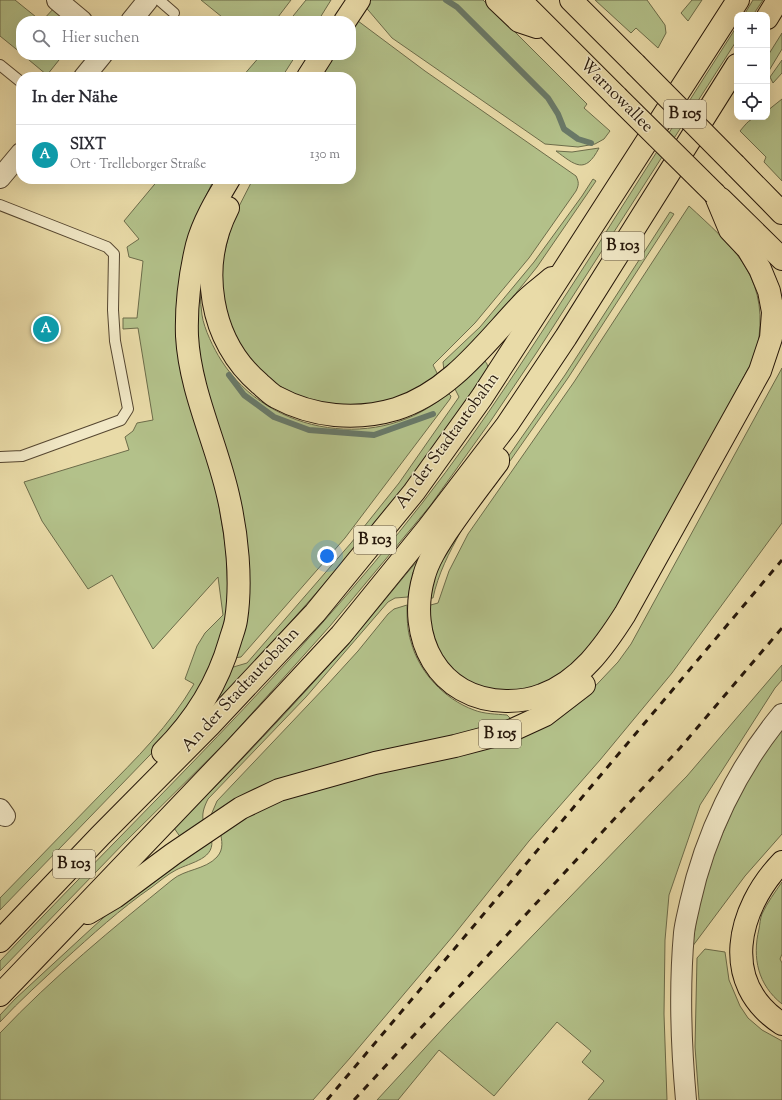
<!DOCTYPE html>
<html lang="de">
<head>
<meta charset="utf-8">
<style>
  :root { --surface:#fff; --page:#f2f2f3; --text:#2b2b33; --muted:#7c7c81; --line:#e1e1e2; --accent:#b45309 }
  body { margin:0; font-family:"Sorts Mill Goudy",serif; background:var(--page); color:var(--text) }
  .controls { position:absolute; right:12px; top:12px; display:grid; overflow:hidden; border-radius:8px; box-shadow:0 4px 16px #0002 }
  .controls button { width:36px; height:36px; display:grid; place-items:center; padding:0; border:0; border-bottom:1px solid var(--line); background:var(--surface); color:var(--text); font:20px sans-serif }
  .you { position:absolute; left:327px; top:556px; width:14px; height:14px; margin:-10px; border:3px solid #fff; border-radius:50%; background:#1a73e8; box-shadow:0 0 0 6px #1a73e833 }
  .badge { display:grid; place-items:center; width:26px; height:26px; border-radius:50%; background:var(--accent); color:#fff; font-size:13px; font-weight:700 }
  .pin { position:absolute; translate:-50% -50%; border:2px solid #fff; box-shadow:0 1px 4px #0006 }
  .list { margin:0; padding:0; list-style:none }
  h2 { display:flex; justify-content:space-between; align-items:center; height:52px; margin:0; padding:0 16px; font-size:17px }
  h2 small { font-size:13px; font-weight:400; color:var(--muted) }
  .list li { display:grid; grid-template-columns:26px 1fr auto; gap:12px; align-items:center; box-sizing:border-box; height:60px; padding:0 16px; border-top:1px solid var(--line) }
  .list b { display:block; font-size:15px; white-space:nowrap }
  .list p { margin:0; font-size:13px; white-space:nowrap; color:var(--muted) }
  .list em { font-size:13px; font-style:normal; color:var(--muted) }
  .icon { flex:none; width:22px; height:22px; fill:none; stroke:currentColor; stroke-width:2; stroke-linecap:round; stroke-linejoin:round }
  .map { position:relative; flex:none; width:782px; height:1100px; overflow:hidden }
  .search { position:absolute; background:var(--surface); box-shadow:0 4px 16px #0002; left:16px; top:16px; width:340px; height:44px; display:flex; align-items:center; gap:10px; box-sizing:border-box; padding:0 14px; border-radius:16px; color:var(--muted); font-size:15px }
  .panel { position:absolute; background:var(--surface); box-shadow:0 4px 16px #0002; left:16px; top:72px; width:340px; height:112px; border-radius:16px }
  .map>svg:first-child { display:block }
</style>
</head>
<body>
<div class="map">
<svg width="782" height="1100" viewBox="0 0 782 1100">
  <rect width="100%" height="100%" fill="#e9dba8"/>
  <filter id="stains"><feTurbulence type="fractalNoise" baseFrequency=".005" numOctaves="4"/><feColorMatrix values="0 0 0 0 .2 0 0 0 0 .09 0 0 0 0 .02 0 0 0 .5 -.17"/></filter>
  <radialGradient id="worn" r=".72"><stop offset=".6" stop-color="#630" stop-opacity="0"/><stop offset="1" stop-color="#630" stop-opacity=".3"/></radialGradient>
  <g fill="#b3c18a" stroke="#6c6c4a">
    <polygon points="0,0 15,0 41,21 21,21 21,53 0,36"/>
    <polygon points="201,0 291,0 275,21 227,21"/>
    <polygon points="306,0 331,0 318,21 289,21"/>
    <polygon points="367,0 483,0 587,104 584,108 610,131 604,139 595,144 578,147 545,144 392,38 363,4"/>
    <polygon points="595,0 647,0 665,25 666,33 658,48 636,28 631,33"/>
    <polygon points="692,0 702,0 688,21 681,13"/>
    <polygon points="753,0 763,0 753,15 744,15"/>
    <polygon points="55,7 70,21 42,21"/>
    <path d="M354,18L425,71L576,176C579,182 579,185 576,191L529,258L475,323L433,365L438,375L423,387L392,400L360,406L308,402L276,384L250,360L235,335L223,303L222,263L233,218L253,179H351V77H314L329,55H351V23Z"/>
    <path d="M737,26V40L537,352L490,422L430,506L330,626L227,741L127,840L0,971V961C143,810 295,667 423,502C483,425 536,341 589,259C638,181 688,103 737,26Z"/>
    <polygon points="782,33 782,49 767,74 767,57"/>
    <polygon points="23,55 63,55 47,75"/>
    <polygon points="261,55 296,55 282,77 242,77"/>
    <polygon points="782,60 782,73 773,83 770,77"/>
    <path d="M782,99V181L764,162L766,157L740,131C750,119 751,117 767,117V111Z"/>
    <path d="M599,148C585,175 575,165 556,151L572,152Z"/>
    <path d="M159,179H214L195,219L186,247L208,460L218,499L226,550L228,594L227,618L216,660L177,727L0,910V898C34,863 68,828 102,793C136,759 170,725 194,684L185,679L197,646L205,633L223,615L218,577L153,649L112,575L88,589L42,521L24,482L129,450L125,437L133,431L137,423L153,420L138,328L123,329V318H137L143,261L129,257L127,247L139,239L124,221Z"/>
    <polygon points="593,179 596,181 537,267 484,333 444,371 443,362 480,327 534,262 582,196"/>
    <path d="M689,206C730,244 767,274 759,337C758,344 756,352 754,358L613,618L565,674L528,690H486L460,678L436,649L427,606L438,603L449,571L468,534L574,382Z"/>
    <path d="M670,212L674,214L568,378L461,531C449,553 438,574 433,598H428L436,569L478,500L565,375Z"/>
    <path d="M199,273C200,287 200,301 202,315C204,329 214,349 221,360C269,436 381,453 448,393L451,396L450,399L345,538L241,657L234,658L240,637L208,394L200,359L197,338Z"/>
    <path d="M480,361H485L487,364L488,368C461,408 433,449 404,487C341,567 273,644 202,717L230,668L247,663L351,543L399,483L459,397L454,387Z"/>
    <path d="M782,368V523L672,673L600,760L529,841L453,936L350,1058L313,1100H0V1033C53,977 112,929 172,880C185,869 205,870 217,857C224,849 222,841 220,831L242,818L308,789L584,698L618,662L631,644Z"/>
    <path d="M424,553L413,577L408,597L395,598L388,602L306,697L208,799C204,807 201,815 204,823L181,838L174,828C234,769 292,707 348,644C374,614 398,583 424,553Z"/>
    <path d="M407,605C407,617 407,630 411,642C419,672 444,699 474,710C484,714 496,714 507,715L511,719L508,722L212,818L211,815L217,801L327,685L358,651L388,614L394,609Z"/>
    <polygon points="782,665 782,680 775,688 700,805 669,895 665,940 664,1014 667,1100 588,1100 604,1081 582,1062 591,1051 557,1022 494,1096 439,1050 398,1100 377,1100 448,1023 687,776"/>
    <polygon points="782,728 782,834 745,876 692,947 701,891 715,851 733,809 754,769"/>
    <path d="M211,837C217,859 191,862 176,870C168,874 160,881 152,887C120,909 92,935 63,961C42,981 20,1000 0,1022V1015L15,999L92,928L132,892Z"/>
    <path d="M782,882V954L780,959L782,963V1004C758,985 752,958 759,929C760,924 760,919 762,914C767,903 775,892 782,882Z"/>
    <polygon points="705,949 725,952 729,980 740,1006 748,1018 762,1030 782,1041 782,1100 699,1100 695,1047 697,958"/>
  </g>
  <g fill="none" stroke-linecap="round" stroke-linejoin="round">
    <g stroke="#697968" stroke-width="6">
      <polyline points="446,0 457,7 548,98 558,114 564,129 578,139 591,143"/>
      <polyline points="229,375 244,395 274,417 309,430 374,435 433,414"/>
    </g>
    <defs>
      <g id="lane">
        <polyline points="159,0 174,13"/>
        <polyline points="0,65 21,82"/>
        <polyline points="0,205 107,247 114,254 113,310 115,341 128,409 121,420 22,456 0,457"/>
      </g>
      <g id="street">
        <polyline points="57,0 82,21"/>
        <polyline points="131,21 148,0"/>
        <polyline points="84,77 102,55"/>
        <polyline points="0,178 21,153"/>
        <polyline points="0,809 5,816"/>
        <path d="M686,1100C681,1045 679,989 684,933C685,923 688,913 690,903C705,835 737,768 782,714"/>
      </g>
      <g id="highway">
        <polyline points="497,0 519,21 537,27"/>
        <polyline points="520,0 617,97"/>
        <polyline points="571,0 635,64"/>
        <polyline points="767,18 778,0"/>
        <polyline points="345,21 359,0"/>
        <polyline points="308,77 322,55"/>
        <polyline points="735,165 782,213"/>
        <polyline points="721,199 782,259"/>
        <path d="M228,208C198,266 209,341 260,384C265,388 270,394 276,397C313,417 356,421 396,409C450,392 485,343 522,304C531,294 542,287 552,278"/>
        <path d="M498,459V462C480,486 462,509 446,533C437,547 428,561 424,576C406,637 438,700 506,701C519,701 530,700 542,695C580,681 604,647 625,614L760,371L771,338L773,312L769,291L760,269L748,249L730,230L715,194"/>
        <path d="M163,752C194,721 218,683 230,641C232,634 235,627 236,620C242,581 237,533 228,495C216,442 190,391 187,336C186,306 190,274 197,245C203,222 217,199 229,179"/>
        <path d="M782,862C737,909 719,983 782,1024"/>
        <polyline points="88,913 115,897 173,854 241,808 279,790 375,763 455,746 508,732 545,715 584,685"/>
        <polyline points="0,941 100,836 210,725 315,613 414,492 482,397 738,0"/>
        <polyline points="0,995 235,749 341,635 428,528 507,425 566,337 737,65"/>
      </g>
    </defs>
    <use href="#lane" stroke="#564731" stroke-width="12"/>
    <use href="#street" stroke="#564731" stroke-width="22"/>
    <use href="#highway" stroke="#251609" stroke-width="24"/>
    <use href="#lane" stroke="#f1e8c6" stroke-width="10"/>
    <use href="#street" stroke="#f1e8c6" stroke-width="20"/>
    <use href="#highway" stroke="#e9dba8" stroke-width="22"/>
    <g stroke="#251609" stroke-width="3" stroke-dasharray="7 7" stroke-linecap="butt">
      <polyline points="327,1100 782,560"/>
      <polyline points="354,1100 680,748 782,628"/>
    </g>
    <defs>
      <g id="highway-bridge">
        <polyline points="635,64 735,165"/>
        <polyline points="617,97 715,194"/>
      </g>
    </defs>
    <use href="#highway-bridge" stroke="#251609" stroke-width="24" stroke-linecap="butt"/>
    <use href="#highway-bridge" stroke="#e9dba8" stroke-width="22"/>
  </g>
  <g text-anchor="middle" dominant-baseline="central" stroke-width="3" stroke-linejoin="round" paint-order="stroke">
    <g fill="#f1e8c6" stroke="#625542" stroke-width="1">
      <rect x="664" y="100" width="42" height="28" rx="3"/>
      <rect x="602" y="232" width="42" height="28" rx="3"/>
      <rect x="354" y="526" width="42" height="28" rx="3"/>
      <rect x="479" y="720" width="42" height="28" rx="3"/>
      <rect x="53" y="850" width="42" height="28" rx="3"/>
    </g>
    <g font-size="16" font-weight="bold" fill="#251609">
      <text x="685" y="114">B 105</text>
      <text x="623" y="246">B 103</text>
      <text x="375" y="540">B 103</text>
      <text x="500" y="734">B 105</text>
      <text x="74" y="864">B 103</text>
    </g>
    <g font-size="17" fill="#251609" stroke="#f1e8c6">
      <text transform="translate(616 96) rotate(45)">Warnowallee</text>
      <text transform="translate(448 441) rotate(-54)">An der Stadtautobahn</text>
      <text transform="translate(241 690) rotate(-47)">An der Stadtautobahn</text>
    </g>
  </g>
  <rect width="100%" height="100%" filter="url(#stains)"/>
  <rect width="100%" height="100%" fill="url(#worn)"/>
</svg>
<div class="controls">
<button>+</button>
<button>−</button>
<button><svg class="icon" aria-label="locate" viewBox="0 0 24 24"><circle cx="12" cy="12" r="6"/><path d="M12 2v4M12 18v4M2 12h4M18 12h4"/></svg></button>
</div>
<div class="you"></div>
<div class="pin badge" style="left:46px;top:329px;background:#0f9aa8">A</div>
<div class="search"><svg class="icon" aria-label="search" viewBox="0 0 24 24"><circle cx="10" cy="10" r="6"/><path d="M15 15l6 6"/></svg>Hier suchen</div>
<section class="panel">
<h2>In der Nähe<small></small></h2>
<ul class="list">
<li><span class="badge" style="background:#0f9aa8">A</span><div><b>SIXT</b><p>Ort · Trelleborger Straße</p></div><em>130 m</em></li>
</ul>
</section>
</div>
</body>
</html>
